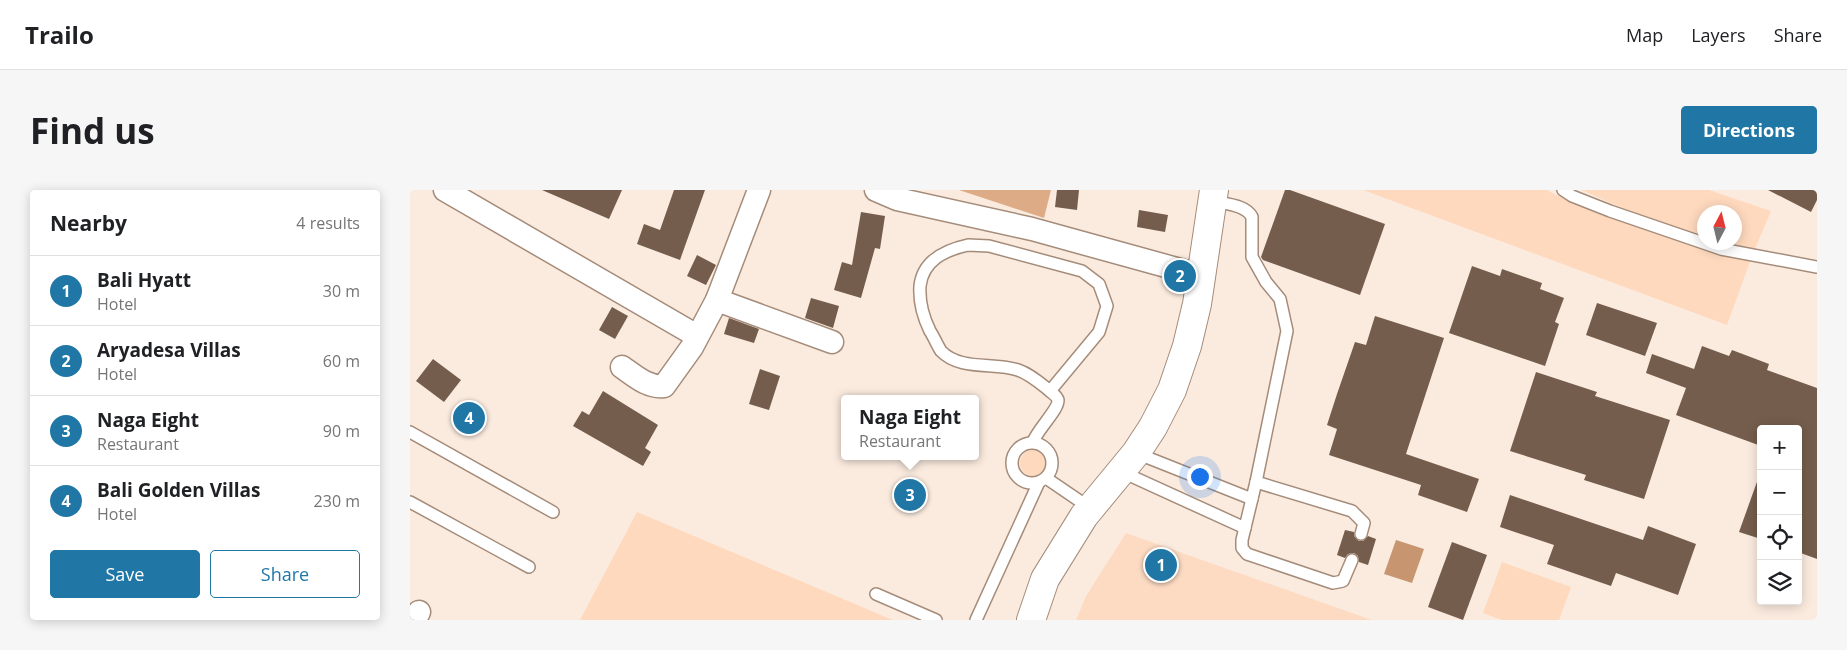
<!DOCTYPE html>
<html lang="en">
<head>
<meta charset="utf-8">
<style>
  :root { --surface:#fff; --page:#f6f6f6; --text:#202124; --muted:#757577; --line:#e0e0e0; --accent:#2077a6 }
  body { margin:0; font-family:"Open Sans",sans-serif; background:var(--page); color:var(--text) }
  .controls { position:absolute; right:15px; bottom:15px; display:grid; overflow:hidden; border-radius:5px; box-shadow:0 2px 12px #0003 }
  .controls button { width:45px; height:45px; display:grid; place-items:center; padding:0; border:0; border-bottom:1px solid var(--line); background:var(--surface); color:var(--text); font:25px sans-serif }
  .compass { position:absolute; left:1287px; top:15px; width:45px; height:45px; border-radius:50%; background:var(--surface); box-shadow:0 2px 12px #0003; rotate:7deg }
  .you { position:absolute; left:789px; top:286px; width:18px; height:18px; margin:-12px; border:4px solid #fff; border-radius:50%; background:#1a73e8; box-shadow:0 0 0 8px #1a73e833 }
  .badge { display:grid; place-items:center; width:32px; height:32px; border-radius:50%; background:var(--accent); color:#fff; font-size:16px; font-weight:700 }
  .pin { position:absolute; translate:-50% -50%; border:2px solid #fff; box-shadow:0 1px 5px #0006 }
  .popup { position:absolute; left:431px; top:205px; width:138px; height:65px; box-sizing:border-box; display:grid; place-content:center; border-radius:5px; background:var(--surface); filter:drop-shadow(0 1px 4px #0005); font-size:16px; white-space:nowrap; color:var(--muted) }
  .popup b { font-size:19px; color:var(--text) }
  .popup::after { content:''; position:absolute; left:50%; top:100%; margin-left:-10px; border:10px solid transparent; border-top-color:var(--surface) }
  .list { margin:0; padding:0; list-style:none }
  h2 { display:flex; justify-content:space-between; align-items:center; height:65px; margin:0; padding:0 20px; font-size:21px }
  h2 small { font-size:16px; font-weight:400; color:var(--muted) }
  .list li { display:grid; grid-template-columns:32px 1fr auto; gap:15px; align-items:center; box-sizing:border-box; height:70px; padding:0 20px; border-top:1px solid var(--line) }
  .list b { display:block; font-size:19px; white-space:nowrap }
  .list p { margin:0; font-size:16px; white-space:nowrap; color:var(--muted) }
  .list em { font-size:16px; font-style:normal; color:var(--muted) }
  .actions { display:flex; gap:10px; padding:15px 20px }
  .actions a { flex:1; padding:11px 0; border:1px solid var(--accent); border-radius:5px; text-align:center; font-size:18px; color:var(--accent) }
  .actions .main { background:var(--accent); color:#fff }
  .icon { flex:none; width:28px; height:28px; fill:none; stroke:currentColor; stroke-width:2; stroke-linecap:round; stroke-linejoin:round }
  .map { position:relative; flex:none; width:1407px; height:430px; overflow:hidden; border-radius:5px }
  header { display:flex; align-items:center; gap:30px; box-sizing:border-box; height:70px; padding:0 25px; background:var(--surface); border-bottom:1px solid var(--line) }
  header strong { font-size:24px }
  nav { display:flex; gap:28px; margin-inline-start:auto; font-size:18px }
  .intro { display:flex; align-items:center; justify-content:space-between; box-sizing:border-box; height:120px; padding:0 30px }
  h1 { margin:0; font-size:35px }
  .button { padding:12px 22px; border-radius:5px; background:var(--accent); color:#fff; font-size:18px; font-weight:700 }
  main { display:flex; gap:30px; padding:0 30px }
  aside { flex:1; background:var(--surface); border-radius:5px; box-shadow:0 2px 12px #0003 }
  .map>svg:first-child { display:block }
</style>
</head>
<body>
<header>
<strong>Trailo</strong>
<nav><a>Map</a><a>Layers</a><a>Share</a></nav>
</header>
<div class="intro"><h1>Find us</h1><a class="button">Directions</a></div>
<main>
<aside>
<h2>Nearby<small>4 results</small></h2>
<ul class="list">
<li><span class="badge">1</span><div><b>Bali Hyatt</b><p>Hotel</p></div><em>30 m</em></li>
<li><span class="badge">2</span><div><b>Aryadesa Villas</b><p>Hotel</p></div><em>60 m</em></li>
<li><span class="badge">3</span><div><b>Naga Eight</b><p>Restaurant</p></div><em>90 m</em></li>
<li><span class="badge">4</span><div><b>Bali Golden Villas</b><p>Hotel</p></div><em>230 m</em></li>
</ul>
<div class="actions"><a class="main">Save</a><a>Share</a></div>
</aside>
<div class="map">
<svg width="1407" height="430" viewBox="0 0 1407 430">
  <rect width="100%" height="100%" fill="#fbebdf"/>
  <polygon fill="#fddbc3" points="716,343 962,430 666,430 676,406"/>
  <g fill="#fed9be">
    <path d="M953,0H1137C1165,16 1195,26 1226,36C1264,49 1302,61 1341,69L1317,135Z"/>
    <path d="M1172,0H1299L1361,21L1345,59L1314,53L1324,52V22H1294V47C1252,34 1212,19 1172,0Z"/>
    <circle cx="623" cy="273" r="13"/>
    <polygon points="227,322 483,430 170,430"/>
    <polygon points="1092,372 1161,397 1149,430 1092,430 1073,423"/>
  </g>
  <polygon fill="#ddab85" points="549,0 641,0 634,28"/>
  <polygon fill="#c79671" points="986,350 1014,359 1002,393 974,384"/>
  <g fill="#745d4c">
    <polygon points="132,0 212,0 199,29"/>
    <polygon points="264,0 295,0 270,70 227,54 234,34 250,40"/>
    <polygon points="647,0 669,0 667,20 645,17"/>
    <polygon points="875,0 880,0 975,34 950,105 853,70 851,67"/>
    <polygon points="1358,0 1407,0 1407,10 1401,22"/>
    <polygon points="729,20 758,25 755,42 727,37"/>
    <polygon points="451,22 475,26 470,59 465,58 451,108 424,100 432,72 442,75"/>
    <polygon points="287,65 306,75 296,95 277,86"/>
    <polygon points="1062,76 1090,86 1092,79 1132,93 1130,99 1154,108 1145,132 1149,134 1135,176 1039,143"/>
    <polygon points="401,108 429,116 423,138 395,128"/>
    <polygon points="1187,113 1247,133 1235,166 1176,145"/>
    <polygon points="202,117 218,126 205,149 189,140"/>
    <polygon points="965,126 1034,148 996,264 1069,289 1057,322 1008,305 1011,295 919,265 927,239 917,235 927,204 945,152 956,155"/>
    <polygon points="319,128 349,139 344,153 314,144"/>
    <polygon points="1292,156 1319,166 1322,160 1359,174 1357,180 1407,198 1407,369 1388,362 1388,239 1351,239 1351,256 1266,225 1276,198 1236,183 1242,164 1284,179"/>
    <polygon points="23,169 51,190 34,212 6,191"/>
    <polygon points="350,179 370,186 359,220 339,214"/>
    <polygon points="1126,182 1187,202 1185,206 1260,230 1234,309 1174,290 1176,285 1100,261"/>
    <polygon points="193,201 248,235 235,258 241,262 233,276 163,236 172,221 179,225"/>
    <polygon points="1348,289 1351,289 1351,349 1329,342"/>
    <polygon points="1100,305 1233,350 1238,336 1286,354 1268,405 1206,383 1201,396 1137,374 1144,355 1090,337"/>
    <polygon points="935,340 944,342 944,346 949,351 953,351 958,346 966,349 958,375 949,372 948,366 944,363 938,364 935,368 927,365"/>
    <polygon points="1042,352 1077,365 1053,430 1018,417"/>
  </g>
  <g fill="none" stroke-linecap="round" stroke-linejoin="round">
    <defs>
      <g id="service">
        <polyline points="1153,0 1162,6 1200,21 1311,59 1407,77"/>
        <path d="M803,11C816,14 836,15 842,27V67L856,92L870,109L877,141L846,292L832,350V358L837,364L923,393L933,391L942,370"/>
        <path d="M558,55L579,56L672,81L689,94L697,116L689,142L640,201C630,193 620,184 608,180C584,172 550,181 531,161C527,155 524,147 520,141C513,127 509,112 510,96C513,70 535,60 558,55Z"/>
        <polyline points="0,242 143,322"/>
        <path d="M623,252C627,240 649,219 648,210C647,206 643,204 640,201"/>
        <circle cx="622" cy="273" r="20"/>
        <polyline points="726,263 842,309"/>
        <polyline points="710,281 835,338"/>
        <polyline points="636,288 680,318"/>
        <polyline points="846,292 942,321 954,333 951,344"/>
        <polyline points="0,312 119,377"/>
        <polyline points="466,404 526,430"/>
        <polyline points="566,430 629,292"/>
      </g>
      <g id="minor">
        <polyline points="35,0 287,146"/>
        <polyline points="466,0 487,9 622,39 792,86"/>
        <polyline points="307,110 422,152"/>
        <path d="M212,177C225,186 238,198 254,196L282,157L307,110L349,0"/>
        <polyline points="5,430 9,422"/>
      </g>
      <polyline id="tertiary" points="621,430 635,389 674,326 726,263 743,237 762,200 777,156 787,114 804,0"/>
    </defs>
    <use href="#service" stroke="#a58c7a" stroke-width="14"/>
    <use href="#minor" stroke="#a58c7a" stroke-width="25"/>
    <use href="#tertiary" stroke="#a58c7a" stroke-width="30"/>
    <use href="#service" stroke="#fff" stroke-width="11"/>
    <use href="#minor" stroke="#fff" stroke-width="22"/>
    <use href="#tertiary" stroke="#fff" stroke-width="28"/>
  </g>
</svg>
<div class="controls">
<button>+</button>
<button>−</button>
<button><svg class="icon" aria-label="locate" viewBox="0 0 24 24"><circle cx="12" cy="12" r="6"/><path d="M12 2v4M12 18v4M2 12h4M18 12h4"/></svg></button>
<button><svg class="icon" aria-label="layers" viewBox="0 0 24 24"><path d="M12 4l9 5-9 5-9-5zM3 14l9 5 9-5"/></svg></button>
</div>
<svg class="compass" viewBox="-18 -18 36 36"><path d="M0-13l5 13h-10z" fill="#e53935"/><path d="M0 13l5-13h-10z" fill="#757577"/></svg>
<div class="you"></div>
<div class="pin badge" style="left:751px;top:375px">1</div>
<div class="pin badge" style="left:770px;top:86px">2</div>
<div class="pin badge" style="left:500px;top:305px">3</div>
<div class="popup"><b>Naga Eight</b>Restaurant</div>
<div class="pin badge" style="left:59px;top:228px">4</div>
</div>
</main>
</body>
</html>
